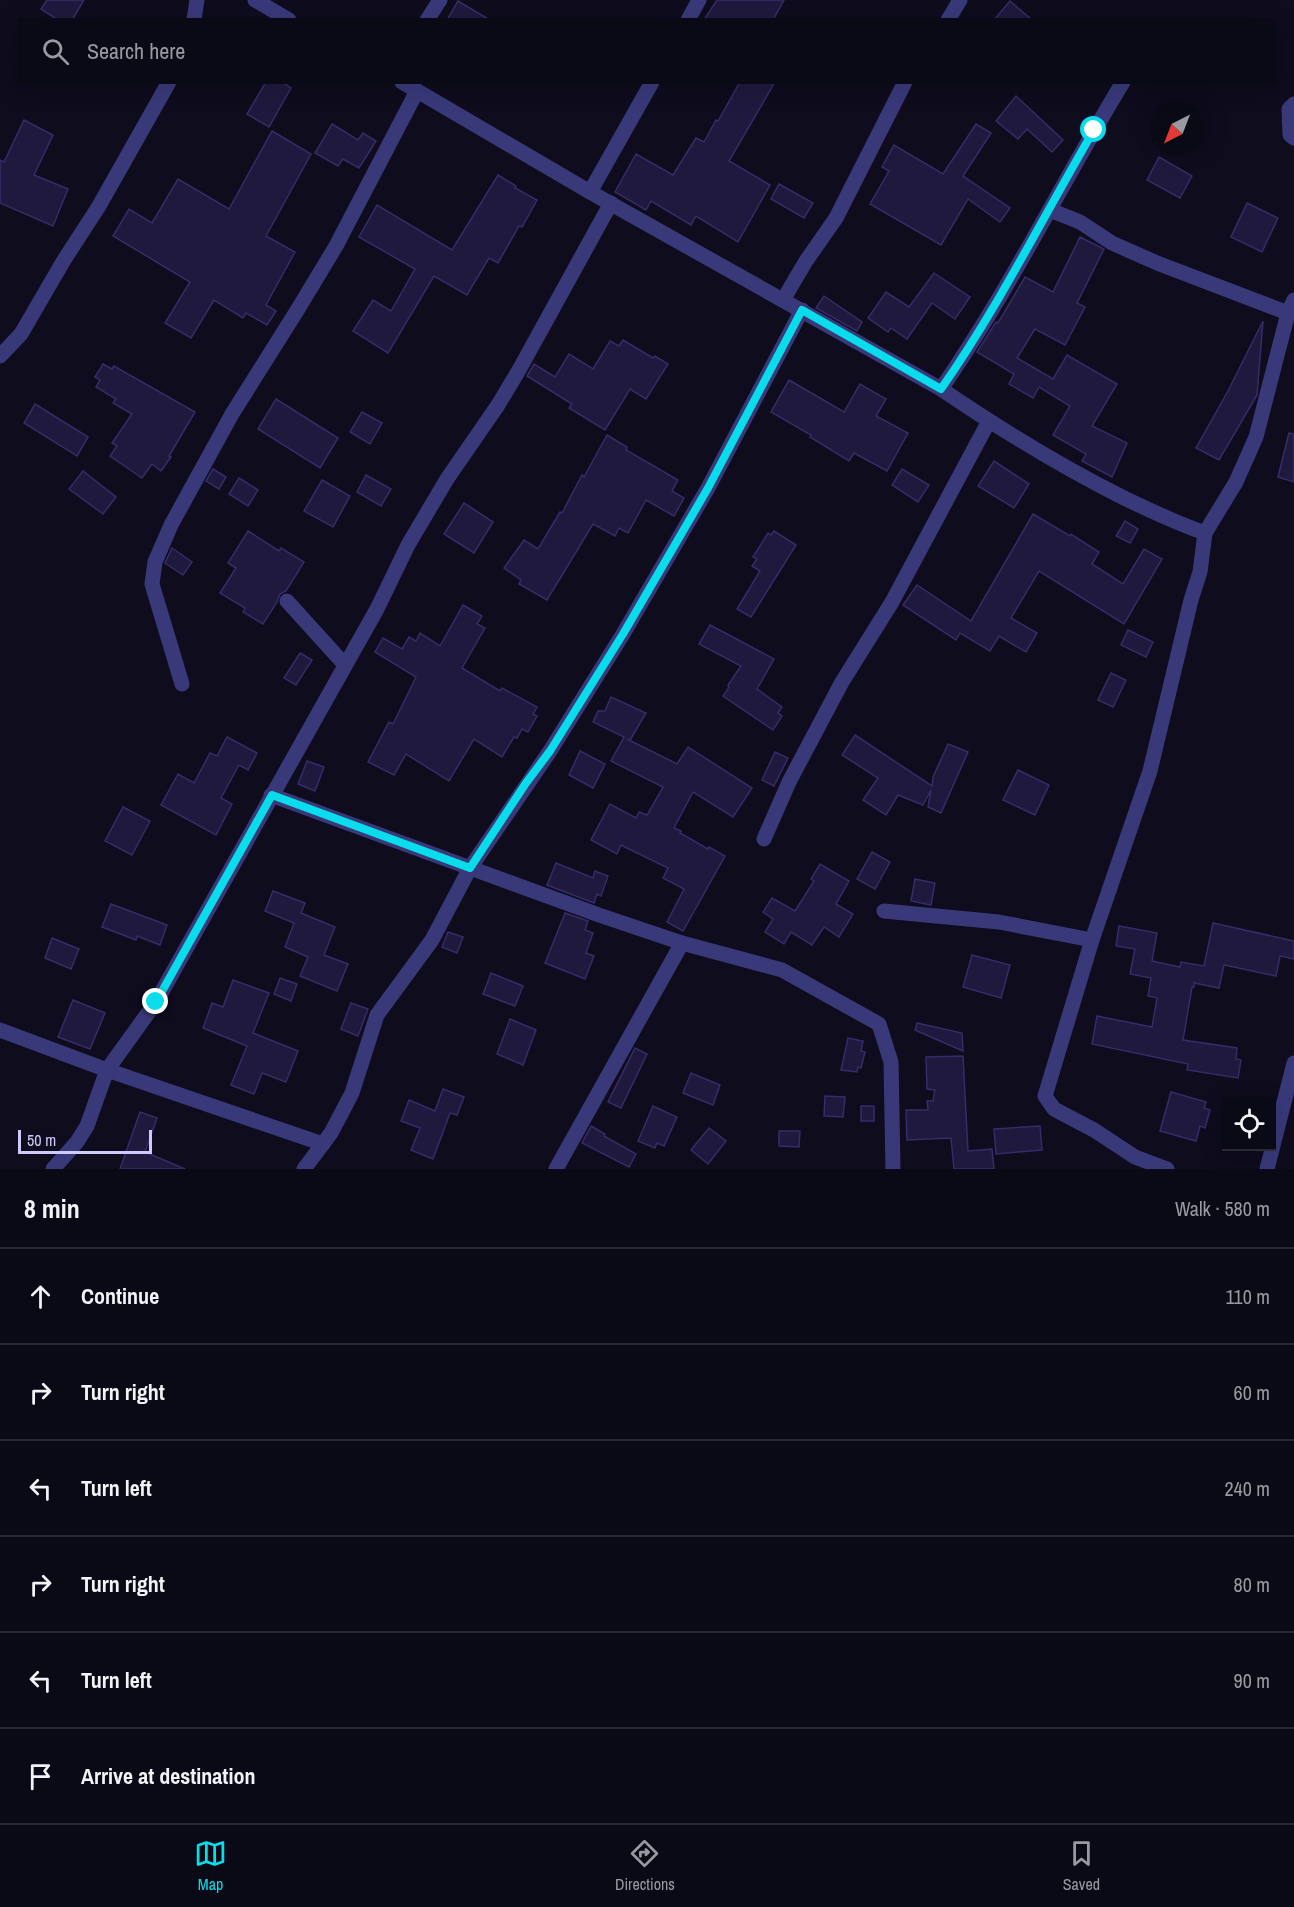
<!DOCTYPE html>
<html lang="en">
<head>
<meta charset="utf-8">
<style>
  :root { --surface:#0a0916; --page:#13121f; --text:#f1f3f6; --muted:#999aa1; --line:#2a2a35; --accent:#09dcea }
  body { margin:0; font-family:"Archivo Narrow",sans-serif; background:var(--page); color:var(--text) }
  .controls { position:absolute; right:18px; bottom:18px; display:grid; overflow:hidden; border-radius:0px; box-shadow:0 6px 24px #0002 }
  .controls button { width:54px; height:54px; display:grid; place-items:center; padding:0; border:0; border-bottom:2px solid var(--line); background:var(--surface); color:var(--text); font:30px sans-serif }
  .compass { position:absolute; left:1150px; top:102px; width:54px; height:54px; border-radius:50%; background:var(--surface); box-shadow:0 6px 24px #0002; rotate:222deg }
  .scale { position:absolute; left:18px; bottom:15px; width:134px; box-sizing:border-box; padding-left:6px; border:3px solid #cecafd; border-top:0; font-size:16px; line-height:21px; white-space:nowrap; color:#cecafd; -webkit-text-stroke:4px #0e0c1d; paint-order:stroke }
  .stop { position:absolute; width:18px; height:18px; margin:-14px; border:4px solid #09dcea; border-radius:50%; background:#fff }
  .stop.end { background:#09dcea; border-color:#fff; box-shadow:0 2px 6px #0008 }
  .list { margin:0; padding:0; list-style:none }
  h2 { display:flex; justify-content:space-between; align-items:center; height:78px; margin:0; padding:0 24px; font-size:26px }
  h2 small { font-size:20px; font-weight:400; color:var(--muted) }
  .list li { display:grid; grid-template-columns:39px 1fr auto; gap:18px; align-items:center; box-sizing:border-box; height:96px; padding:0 24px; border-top:2px solid var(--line) }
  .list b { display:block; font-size:22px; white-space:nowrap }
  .list em { font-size:20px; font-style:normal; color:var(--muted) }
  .icon { flex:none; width:33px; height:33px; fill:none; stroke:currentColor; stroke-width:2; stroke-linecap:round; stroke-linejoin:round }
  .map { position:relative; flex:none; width:1294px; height:1169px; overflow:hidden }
  .search { position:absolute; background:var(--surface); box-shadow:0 6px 24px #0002; left:18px; right:18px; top:18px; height:66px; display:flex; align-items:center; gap:15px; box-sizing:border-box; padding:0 21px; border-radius:0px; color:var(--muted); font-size:22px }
  .sheet { height:654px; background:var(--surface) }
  nav { display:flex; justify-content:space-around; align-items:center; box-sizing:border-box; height:84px; border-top:2px solid var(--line); background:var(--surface); font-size:16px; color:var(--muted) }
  nav a { display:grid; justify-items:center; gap:3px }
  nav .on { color:var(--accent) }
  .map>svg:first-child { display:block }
</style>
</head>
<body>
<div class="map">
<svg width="1294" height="1169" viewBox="0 0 1294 1169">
  <rect width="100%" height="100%" fill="#0e0c1d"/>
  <g fill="#1f193d" stroke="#362c68" stroke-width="1.5">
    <polygon points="47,0 84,0 72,20 58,20 41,9"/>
    <polygon points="717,0 784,0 773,20 704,20"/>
    <polygon points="458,1 490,20 447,20"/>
    <polygon points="1010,1 1032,20 994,20"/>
    <polygon points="266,82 282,82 291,88 269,127 247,114"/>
    <polygon points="740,82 775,82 729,161 770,185 738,242 696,216 691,225 651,201 646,210 615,192 636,154 673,175 696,138 704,142 716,120 718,121"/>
    <polygon points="1016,96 1063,140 1052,152 1027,129 1018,139 996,121"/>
    <polygon points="24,120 53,135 34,175 68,189 53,226 0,203 0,160 4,162"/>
    <polygon points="332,124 358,140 363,133 376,141 359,168 343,159 338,166 315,153"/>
    <polygon points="976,124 991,133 963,176 1010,208 1000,222 968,199 941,245 870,204 889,171 882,167 894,145 943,174"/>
    <polygon points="272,131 311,154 266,236 295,252 266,305 276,311 267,325 246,313 243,318 214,300 191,338 165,323 190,282 113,236 129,209 152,223 178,179 229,209"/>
    <polygon points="1159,157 1192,176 1180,198 1147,180"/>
    <polygon points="498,175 516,186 515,188 537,200 522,227 519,226 498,263 489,258 467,295 434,276 388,353 353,331 373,300 391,311 415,269 359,237 377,205 452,250"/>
    <polygon points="779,184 813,203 804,218 771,199"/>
    <polygon points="1247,203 1278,218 1262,252 1231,237"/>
    <polygon points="1080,237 1104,249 1077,303 1085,307 1065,345 1035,329 1017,358 1053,379 1067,355 1117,384 1092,426 1127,443 1112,477 1082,461 1086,454 1053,435 1070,406 1039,387 1033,398 1009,384 1014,374 977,352 996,322 998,323 1025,277 1053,292"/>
    <polygon points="934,273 970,297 955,319 932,303 907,339 891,328 888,332 868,318 886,292 909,307"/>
    <polygon points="824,296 862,322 857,331 816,308"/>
    <polygon points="1263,321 1257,395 1219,460 1196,448 1228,391"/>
    <polygon points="623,340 653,358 655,356 668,364 646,399 630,389 605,430 569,408 572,404 527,376 534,364 555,377 569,354 593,369 610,341 619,346"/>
    <polygon points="103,364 112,369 114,366 195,412 169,456 171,457 161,471 152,464 142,478 110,456 117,446 112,443 132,414 113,403 116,399 96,387 100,380 95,377"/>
    <polygon points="789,380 844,412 860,384 886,399 876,416 908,433 887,471 854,453 849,461 810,437 811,435 771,412"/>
    <polygon points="276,399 338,438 320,468 258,429"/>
    <polygon points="35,404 88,437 77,456 24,423"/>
    <polygon points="362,412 382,423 370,444 350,432"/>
    <polygon points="1289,433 1294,434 1294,482 1278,477"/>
    <polygon points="607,435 627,447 626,450 678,480 672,491 684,498 674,516 646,500 628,533 619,528 615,536 593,524 547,600 519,584 521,580 504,568 524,540 538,549 560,512 562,513 582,475 584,477"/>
    <polygon points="994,461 1029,484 1014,508 978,486"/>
    <polygon points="213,469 226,477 219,489 206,481"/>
    <polygon points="902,469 929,485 918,502 892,485"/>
    <polygon points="83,471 116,497 103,514 69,489"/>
    <polygon points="366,475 391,489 381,506 357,492"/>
    <polygon points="239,478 258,490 248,506 229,494"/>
    <polygon points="322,480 350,496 333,527 304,511"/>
    <polygon points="464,503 493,522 474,553 444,534"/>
    <polygon points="1033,514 1070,536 1071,534 1099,552 1092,564 1123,584 1144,549 1162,559 1124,624 1039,571 1011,618 1037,633 1026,652 999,636 990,651 960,633 956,640 903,605 917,585 971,621"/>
    <polygon points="1125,521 1138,529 1130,543 1116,536"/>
    <polygon points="248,531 279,551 281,548 304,562 286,591 280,594 277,602 263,624 243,612 245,608 220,593 236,568 228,563"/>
    <polygon points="774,531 796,545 751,617 737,609 760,571 752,566 757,559 753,557 768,533 771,535"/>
    <polygon points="172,548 192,562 183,575 165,563"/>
    <polygon points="463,605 482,616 477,624 485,628 462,668 500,691 502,688 537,707 533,714 537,716 528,732 522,729 517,738 514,737 502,757 474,739 449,781 406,754 394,775 368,762 389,722 393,724 416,677 375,652 383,638 402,649 409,637 416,641 420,633 440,646"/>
    <polygon points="710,625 774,659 757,689 782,707 778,713 782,716 773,730 723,696 729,687 728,685 741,666 699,644"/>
    <polygon points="1128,630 1153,642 1146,657 1121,645"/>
    <polygon points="300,653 312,660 296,685 284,678"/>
    <polygon points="1111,673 1126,680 1113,707 1098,700"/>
    <polygon points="611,697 646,713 630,740 627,739 677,764 688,747 752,788 733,817 693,792 674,828 681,831 680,833 708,849 709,847 725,856 683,931 667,922 684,889 663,878 668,868 621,845 617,854 591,840 610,804 636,818 639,812 647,815 663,787 611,761 624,737 593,722 598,711 605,711"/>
    <polygon points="855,735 932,786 933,777 948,744 968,752 941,813 928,807 931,790 923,805 898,795 886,815 863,800 878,778 842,755"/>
    <polygon points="227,737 257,753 248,770 239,765 221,798 232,804 216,835 161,805 178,774 194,783 210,753 217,756"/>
    <polygon points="580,751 605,764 593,788 569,775"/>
    <polygon points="775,752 788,758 774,786 762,780"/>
    <polygon points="307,761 324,767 315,791 298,784"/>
    <polygon points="1018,770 1049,785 1035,815 1003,800"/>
    <polygon points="123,807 150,821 132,855 105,841"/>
    <polygon points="872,852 890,862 875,889 857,879"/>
    <polygon points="556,863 593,878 595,871 608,876 601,896 597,894 594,903 547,885"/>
    <polygon points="820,864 849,881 836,904 853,914 839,937 824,927 812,945 791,932 784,944 765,932 773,919 763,912 772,898 795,911 814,881 811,879"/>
    <polygon points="915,879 935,883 931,905 911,901"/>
    <polygon points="273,891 305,903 301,913 335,927 324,955 348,964 337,991 300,976 308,957 285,947 294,923 265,911"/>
    <polygon points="111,904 167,925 160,945 137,936 136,940 102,927"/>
    <polygon points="565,913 588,921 585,930 593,933 586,953 594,956 585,979 545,963"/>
    <polygon points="1213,923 1294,941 1294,959 1280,956 1276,976 1224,965 1219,988 1194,983 1194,987 1192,987 1183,1040 1237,1048 1236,1059 1241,1060 1238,1078 1187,1070 1188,1064 1092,1044 1097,1016 1152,1027 1157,998 1148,996 1151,978 1130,974 1135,949 1116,946 1119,926 1157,933 1152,961 1180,967 1181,962 1204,966"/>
    <polygon points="448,932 463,937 457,953 442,947"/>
    <polygon points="52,938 79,949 71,969 45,958"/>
    <polygon points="972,955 1010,965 1001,998 963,987"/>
    <polygon points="491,973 523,986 515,1006 483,994"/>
    <polygon points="280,978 297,984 291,1001 274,994"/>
    <polygon points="233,980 269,993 253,1033 298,1051 286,1082 262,1073 254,1094 231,1085 247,1046 203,1028 212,1003 223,1007"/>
    <polygon points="73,1000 105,1013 90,1049 58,1037"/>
    <polygon points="351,1003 368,1009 358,1036 341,1029"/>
    <polygon points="510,1019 536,1030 523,1065 497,1054"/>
    <polygon points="917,1023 962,1033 963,1051 915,1030"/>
    <polygon points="848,1038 863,1041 861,1051 865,1052 861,1068 858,1067 857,1072 841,1070"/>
    <polygon points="635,1048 647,1054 621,1108 608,1102"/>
    <polygon points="963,1056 968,1151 992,1149 994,1169 954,1169 951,1138 907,1140 906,1110 928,1110 927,1101 933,1101 935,1090 927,1089 926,1057"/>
    <polygon points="691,1073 720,1085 713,1105 683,1093"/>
    <polygon points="443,1089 464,1097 457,1115 450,1113 433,1159 411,1150 420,1128 401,1121 409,1100 435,1111"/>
    <polygon points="1171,1092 1206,1102 1204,1108 1210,1110 1205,1128 1200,1126 1196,1141 1160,1131"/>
    <polygon points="825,1096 845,1097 843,1117 824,1116"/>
    <polygon points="653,1106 677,1117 664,1146 657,1143 655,1148 638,1141"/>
    <rect x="861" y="1106" width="13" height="15"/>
    <polygon points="140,1112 157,1118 145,1152 185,1169 120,1169"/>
    <polygon points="591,1126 605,1134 604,1136 636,1154 629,1167 582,1143"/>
    <polygon points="1040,1126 1042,1150 996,1154 994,1129"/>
    <polygon points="709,1128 726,1141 708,1164 691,1150"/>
    <polygon points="779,1131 800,1131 799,1147 779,1146"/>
  </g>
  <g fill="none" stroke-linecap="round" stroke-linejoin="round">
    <g stroke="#39397a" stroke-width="15">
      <polyline points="255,0 289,20"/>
      <polyline points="194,20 197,0"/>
      <polyline points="427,20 440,0"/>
      <polyline points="688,20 699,0"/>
      <polyline points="948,20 960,0"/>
      <path d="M402,82L590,192L941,389C1000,429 1060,466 1124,498C1151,511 1176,523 1205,533"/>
      <polyline points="1294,104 1289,109 1290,135 1294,138"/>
      <polyline points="590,192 652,82"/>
      <polyline points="1050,210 1080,222 1112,243 1157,263 1288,313"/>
      <polyline points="783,300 806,261 836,218 905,82"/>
      <polyline points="0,356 21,334 64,260 99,206 169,82"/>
      <path d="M941,389C1009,291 1061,184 1123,82"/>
      <polyline points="287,601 345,665"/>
      <polyline points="182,684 152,584 155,562 171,525 232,414 298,309 336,246 417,91"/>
      <polyline points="271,795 599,915 682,943 782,970 879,1024 891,1062 893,1169"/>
      <polyline points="764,839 789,782 842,682 892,602 989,421"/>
      <polyline points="884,911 999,922 1092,940"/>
      <polyline points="0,1030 107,1070 323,1144"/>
      <polyline points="53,1169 77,1142 87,1126 107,1070 156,1002 377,609 408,545 447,479 498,405 519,370 611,203"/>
      <polyline points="304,1169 331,1133 352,1093 377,1015 432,940 470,868 550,751 623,634 708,488 802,310"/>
      <polyline points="556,1169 682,943"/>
      <polyline points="1167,1169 1135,1157 1094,1130 1054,1109 1045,1096 1092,940 1150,771 1191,600 1200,572 1205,533 1236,482 1256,437 1288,313 1294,300"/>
      <polyline points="1267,1169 1294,1063"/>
    </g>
  </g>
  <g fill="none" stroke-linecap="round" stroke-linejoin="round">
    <path stroke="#09dcea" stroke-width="8" d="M156,1002L272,795L470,868L526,783L550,751L623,634L708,488L802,310L941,389C999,306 1043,217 1094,130"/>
  </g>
</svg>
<div class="controls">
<button><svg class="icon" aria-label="locate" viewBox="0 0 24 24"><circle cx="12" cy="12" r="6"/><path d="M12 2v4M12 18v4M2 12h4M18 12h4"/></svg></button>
</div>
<svg class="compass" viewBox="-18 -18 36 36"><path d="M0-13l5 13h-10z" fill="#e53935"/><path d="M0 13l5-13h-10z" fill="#999aa1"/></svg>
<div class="scale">50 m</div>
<div class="stop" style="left:1094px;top:130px"></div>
<div class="stop end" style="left:156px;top:1002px"></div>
<div class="search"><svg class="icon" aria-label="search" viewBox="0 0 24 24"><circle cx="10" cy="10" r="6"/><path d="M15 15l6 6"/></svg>Search here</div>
</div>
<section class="sheet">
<h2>8 min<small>Walk · 580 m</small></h2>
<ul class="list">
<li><svg class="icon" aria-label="ahead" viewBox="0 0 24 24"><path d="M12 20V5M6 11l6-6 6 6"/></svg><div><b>Continue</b></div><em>110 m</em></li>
<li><svg class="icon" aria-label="right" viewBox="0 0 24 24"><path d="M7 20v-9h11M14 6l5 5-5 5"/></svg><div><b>Turn right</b></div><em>60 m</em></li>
<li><svg class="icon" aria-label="left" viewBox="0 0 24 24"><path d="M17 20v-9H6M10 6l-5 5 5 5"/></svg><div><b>Turn left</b></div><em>240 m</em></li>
<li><svg class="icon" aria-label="right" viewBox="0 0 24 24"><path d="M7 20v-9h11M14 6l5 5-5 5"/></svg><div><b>Turn right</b></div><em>80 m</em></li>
<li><svg class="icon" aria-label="left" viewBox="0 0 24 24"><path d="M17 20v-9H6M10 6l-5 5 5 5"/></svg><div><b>Turn left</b></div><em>90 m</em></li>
<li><svg class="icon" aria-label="arrive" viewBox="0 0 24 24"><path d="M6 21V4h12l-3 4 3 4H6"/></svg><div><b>Arrive at destination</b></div></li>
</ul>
</section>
<nav>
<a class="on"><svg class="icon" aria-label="map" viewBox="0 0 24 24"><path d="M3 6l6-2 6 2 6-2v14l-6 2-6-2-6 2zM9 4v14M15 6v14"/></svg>Map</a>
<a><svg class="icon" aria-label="directions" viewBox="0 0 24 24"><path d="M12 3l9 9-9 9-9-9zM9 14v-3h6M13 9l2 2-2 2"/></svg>Directions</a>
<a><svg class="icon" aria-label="saved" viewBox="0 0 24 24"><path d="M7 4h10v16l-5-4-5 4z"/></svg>Saved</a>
</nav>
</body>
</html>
